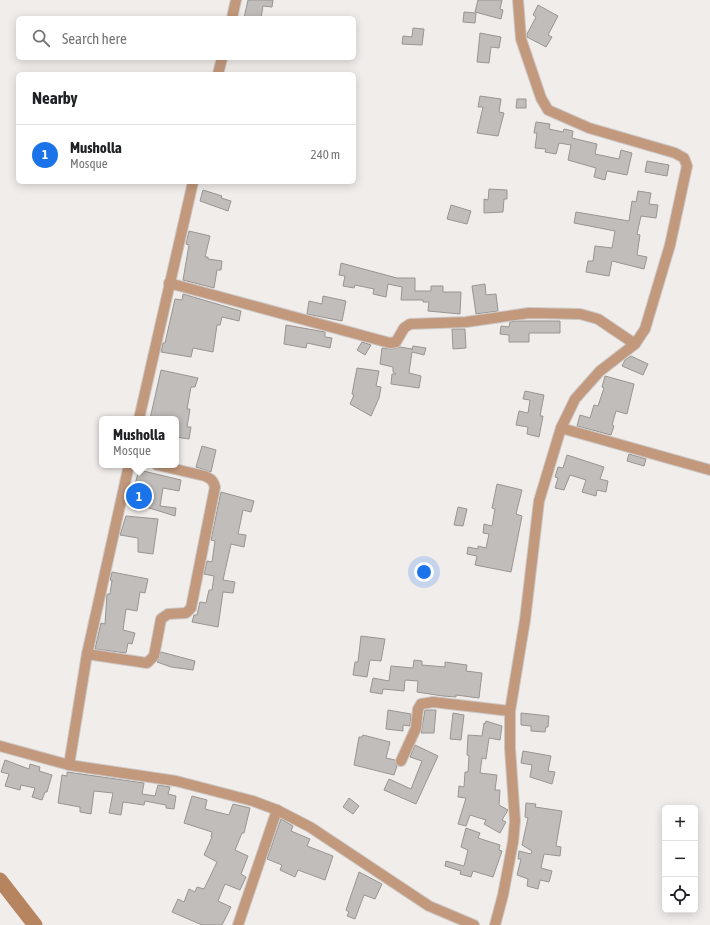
<!DOCTYPE html>
<html lang="en">
<head>
<meta charset="utf-8">
<style>
  :root { --surface:#fff; --page:#f2f2f2; --text:#202124; --muted:#757577; --line:#e0e0e0; --accent:#1a73e8 }
  body { margin:0; font-family:"Asap Condensed",sans-serif; background:var(--page); color:var(--text) }
  .controls { position:absolute; right:12px; bottom:12px; display:grid; overflow:hidden; border-radius:6px; box-shadow:0 2px 10px #0003 }
  .controls button { width:36px; height:36px; display:grid; place-items:center; padding:0; border:0; border-bottom:1px solid var(--line); background:var(--surface); color:var(--text); font:20px sans-serif }
  .you { position:absolute; left:424px; top:572px; width:14px; height:14px; margin:-10px; border:3px solid #fff; border-radius:50%; background:#1a73e8; box-shadow:0 0 0 6px #1a73e833 }
  .badge { display:grid; place-items:center; width:26px; height:26px; border-radius:50%; background:var(--accent); color:#fff; font-size:13px; font-weight:700 }
  .pin { position:absolute; translate:-50% -50%; border:2px solid #fff; box-shadow:0 1px 4px #0006 }
  .popup { position:absolute; left:99px; top:416px; width:80px; height:52px; box-sizing:border-box; display:grid; place-content:center; border-radius:6px; background:var(--surface); filter:drop-shadow(0 1px 3px #0005); font-size:13px; white-space:nowrap; color:var(--muted) }
  .popup b { font-size:15px; color:var(--text) }
  .popup::after { content:''; position:absolute; left:50%; top:100%; margin-left:-8px; border:8px solid transparent; border-top-color:var(--surface) }
  .list { margin:0; padding:0; list-style:none }
  h2 { display:flex; justify-content:space-between; align-items:center; height:52px; margin:0; padding:0 16px; font-size:17px }
  h2 small { font-size:13px; font-weight:400; color:var(--muted) }
  .list li { display:grid; grid-template-columns:26px 1fr auto; gap:12px; align-items:center; box-sizing:border-box; height:60px; padding:0 16px; border-top:1px solid var(--line) }
  .list b { display:block; font-size:15px; white-space:nowrap }
  .list p { margin:0; font-size:13px; white-space:nowrap; color:var(--muted) }
  .list em { font-size:13px; font-style:normal; color:var(--muted) }
  .icon { flex:none; width:22px; height:22px; fill:none; stroke:currentColor; stroke-width:2; stroke-linecap:round; stroke-linejoin:round }
  .map { position:relative; flex:none; width:710px; height:925px; overflow:hidden }
  .search { position:absolute; background:var(--surface); box-shadow:0 2px 10px #0003; left:16px; top:16px; width:340px; height:44px; display:flex; align-items:center; gap:10px; box-sizing:border-box; padding:0 14px; border-radius:6px; color:var(--muted); font-size:15px }
  .panel { position:absolute; background:var(--surface); box-shadow:0 2px 10px #0003; left:16px; top:72px; width:340px; height:112px; border-radius:6px }
  .map>svg:first-child { display:block }
</style>
</head>
<body>
<div class="map">
<svg width="710" height="925" viewBox="0 0 710 925">
  <rect width="100%" height="100%" fill="#f1edeb"/>
  <g fill="none" stroke-linecap="round" stroke-linejoin="round">
    <polyline stroke="#b6845e" stroke-width="15" points="0,880 35,925"/>
  </g>
  <g fill="#c0bdba" stroke="#989592">
    <polygon points="248,0 273,0 272,7 263,6 261,18 244,18"/>
    <polygon points="478,0 502,0 500,9 503,10 501,19 475,12"/>
    <polygon points="538,5 558,16 548,35 552,37 546,47 527,37 527,34 536,17 533,15"/>
    <polygon points="464,12 476,13 475,23 463,22"/>
    <polygon points="413,28 424,29 422,45 402,44 403,36 412,37"/>
    <polygon points="480,33 501,37 499,48 491,47 489,63 477,62"/>
    <polygon points="480,96 501,99 499,112 504,113 498,136 477,133 483,107 478,107"/>
    <polygon points="517,99 526,99 526,108 516,108"/>
    <polygon points="536,122 550,124 549,129 563,132 564,129 573,131 572,138 597,144 595,154 619,159 621,150 632,153 627,175 607,171 605,180 594,177 596,168 568,160 571,145 559,143 556,154 545,152 546,149 535,148 537,133 534,133"/>
    <polygon points="647,161 669,165 667,176 645,172"/>
    <polygon points="489,189 507,190 507,199 504,199 503,212 484,213 484,199 488,200"/>
    <polygon points="203,190 222,196 221,198 231,201 228,211 200,201"/>
    <polygon points="638,191 651,193 649,204 658,205 656,218 641,216 637,234 640,235 637,255 647,257 644,269 612,261 609,276 586,272 588,261 593,261 595,246 612,248 615,231 574,223 576,212 629,221 632,201 636,202"/>
    <polygon points="451,205 471,211 467,224 447,219"/>
    <polygon points="189,231 210,236 205,257 208,257 208,259 222,261 221,270 217,270 214,288 183,280 189,245 186,244"/>
    <polygon points="341,263 397,278 415,278 415,291 431,291 431,286 443,286 443,292 461,292 460,314 428,311 429,302 423,302 423,300 401,300 402,287 388,284 386,297 373,294 374,289 355,285 354,288 343,286 345,276 339,275"/>
    <polygon points="485,284 486,295 496,294 498,311 476,314 472,286"/>
    <polygon points="183,294 241,311 239,321 222,317 220,325 217,325 213,352 193,348 191,357 161,352 163,343 165,343 175,299 182,300"/>
    <polygon points="323,296 346,301 342,321 307,314 309,301 322,304"/>
    <polygon points="517,321 560,321 560,333 529,333 529,342 509,342 509,335 500,334 501,326 509,327 510,322"/>
    <polygon points="286,325 325,332 325,337 332,338 330,348 307,343 306,348 284,344"/>
    <polygon points="452,329 465,329 466,348 453,349"/>
    <polygon points="362,342 371,345 365,355 357,350"/>
    <polygon points="413,346 426,348 424,355 412,352 409,373 421,376 419,388 391,384 392,374 396,374 393,372 393,367 380,364 382,348 391,349 400,347 412,349 412,350"/>
    <polygon points="631,356 648,364 643,375 622,366 625,360"/>
    <polygon points="357,368 379,371 376,386 381,387 379,398 371,416 350,404 354,395 352,394"/>
    <polygon points="161,370 198,378 195,387 191,387 187,409 190,409 187,427 191,427 189,439 176,437 176,419 150,419"/>
    <polygon points="605,376 634,384 627,414 616,411 612,425 614,426 611,435 577,426 580,415 590,418 594,405 598,406 604,388 602,387"/>
    <polygon points="525,391 544,395 540,416 543,416 539,437 527,434 528,427 516,425 519,411 528,413 530,400 523,399"/>
    <polygon points="202,446 216,450 211,472 196,467"/>
    <polygon points="629,454 646,459 644,466 627,461"/>
    <polygon points="567,455 604,467 600,479 608,481 606,492 597,490 596,496 582,492 586,480 570,475 564,490 555,488 558,478 555,477 558,467 563,468"/>
    <polygon points="139,470 181,480 179,491 163,488 160,506 176,508 175,516 130,502"/>
    <polygon points="497,484 522,490 516,514 522,516 511,572 475,565 477,556 467,554 468,547 478,549 478,546 486,548 489,534 483,533 484,524 492,526 495,509 492,508"/>
    <polygon points="221,492 254,501 251,512 243,510 238,534 246,535 244,547 231,544 223,580 235,582 233,593 223,592 218,627 192,622 194,615 197,615 200,602 206,603 209,590 212,590 214,576 204,574 207,561 212,562 215,541 211,540"/>
    <polygon points="458,507 467,509 463,526 454,525"/>
    <polygon points="126,516 158,519 153,554 138,552 138,538 120,535"/>
    <polygon points="112,572 148,579 145,593 140,592 137,611 126,609 123,630 135,633 132,644 128,643 126,653 95,649 101,623 105,624 107,594 110,594 112,580 110,580"/>
    <polygon points="361,636 385,639 381,661 370,660 367,677 353,675 355,662 358,662"/>
    <polygon points="161,652 195,661 193,670 171,667 157,662"/>
    <polygon points="414,660 422,661 422,665 445,667 445,662 467,665 466,671 482,673 479,698 456,695 456,697 443,696 417,692 418,681 405,680 404,691 383,689 382,694 370,692 373,678 389,681 391,666 413,668"/>
    <polygon points="388,710 411,714 410,726 403,725 403,731 386,729"/>
    <polygon points="425,710 436,710 434,733 421,733"/>
    <polygon points="453,713 464,715 461,740 450,739"/>
    <polygon points="521,713 549,716 548,727 546,727 545,732 531,731 531,726 521,725"/>
    <polygon points="486,721 502,726 500,740 489,738 486,759 482,758 480,773 497,775 495,790 500,790 499,805 508,810 502,820 506,822 500,833 484,824 486,820 470,815 466,826 458,824 466,798 458,797 459,786 464,787 465,772 468,772 469,756 467,755 468,735 482,736 484,723 485,724"/>
    <polygon points="363,735 390,742 386,758 395,760 397,766 394,775 354,765 359,737 362,737"/>
    <polygon points="415,745 438,756 416,804 384,790 389,779 411,789 422,761 410,757"/>
    <polygon points="523,751 551,756 548,771 555,772 552,784 530,777 532,765 521,763"/>
    <polygon points="5,760 29,769 30,764 40,767 39,771 52,775 47,792 45,792 42,800 32,797 35,788 21,785 20,790 5,786 9,774 1,772"/>
    <polygon points="67,772 144,783 142,794 155,796 158,785 170,787 168,794 176,796 174,809 166,808 166,805 145,801 144,805 123,802 121,815 109,813 113,793 94,791 91,814 80,812 80,807 58,803 62,775 67,776"/>
    <polygon points="192,796 207,800 205,809 229,815 233,804 250,808 244,833 242,833 235,850 248,856 241,874 246,877 240,890 225,884 218,901 231,907 222,925 202,925 172,912 178,899 184,902 189,889 195,892 197,887 204,889 217,862 204,855 212,837 211,837 212,832 184,823"/>
    <polygon points="349,798 359,806 353,814 343,807"/>
    <polygon points="526,803 536,804 535,807 562,811 556,846 561,847 560,856 544,854 541,868 552,871 549,882 540,880 538,889 527,886 528,879 517,875 521,859 518,859 519,851 531,854 532,851 522,845 528,818 525,817"/>
    <polygon points="281,819 293,826 291,831 310,839 307,846 333,856 325,880 298,870 295,877 280,870 282,865 267,859"/>
    <polygon points="466,828 480,833 478,838 500,845 499,850 502,851 493,877 473,871 471,877 460,874 461,871 445,866 446,861 464,866 468,850 461,847"/>
    <polygon points="359,872 382,884 375,899 364,895 355,919 347,916 349,912 346,910"/>
  </g>
  <g fill="none" stroke-linecap="round" stroke-linejoin="round">
    <defs>
      <g id="minor">
        <polyline points="232,18 236,0"/>
        <polyline points="218,74 222,58"/>
        <polyline points="169,283 390,343 396,342 404,328 410,324 466,322 529,313 580,314 598,319 635,344"/>
        <polyline points="139,419 193,182"/>
        <polyline points="561,428 710,470"/>
        <path d="M87,654L147,663L154,656L161,619L168,614L186,613L191,608L215,487C213,480 211,479 205,476L157,465"/>
        <polyline points="0,746 69,765 176,781 253,801 277,810 310,827 429,906 474,925"/>
        <polyline points="401,761 416,728 418,709 421,704 433,702 510,711"/>
        <polyline points="69,765 87,654 129,465"/>
        <polyline points="238,925 277,810"/>
        <polyline points="495,925 503,895 513,842 515,821 510,748 510,711 525,620 539,501 561,428 575,399 600,371 635,344 645,329 670,245 687,166 684,158 675,153 589,128 548,110 541,98 521,39 518,0"/>
      </g>
    </defs>
    <use href="#minor" stroke="#ccc8c7" stroke-width="12"/>
    <use href="#minor" stroke="#c2997c" stroke-width="10"/>
  </g>
</svg>
<div class="controls">
<button>+</button>
<button>−</button>
<button><svg class="icon" aria-label="locate" viewBox="0 0 24 24"><circle cx="12" cy="12" r="6"/><path d="M12 2v4M12 18v4M2 12h4M18 12h4"/></svg></button>
</div>
<div class="you"></div>
<div class="pin badge" style="left:139px;top:496px">1</div>
<div class="popup"><b>Musholla</b>Mosque</div>
<div class="search"><svg class="icon" aria-label="search" viewBox="0 0 24 24"><circle cx="10" cy="10" r="6"/><path d="M15 15l6 6"/></svg>Search here</div>
<section class="panel">
<h2>Nearby<small></small></h2>
<ul class="list">
<li><span class="badge">1</span><div><b>Musholla</b><p>Mosque</p></div><em>240 m</em></li>
</ul>
</section>
</div>
</body>
</html>
